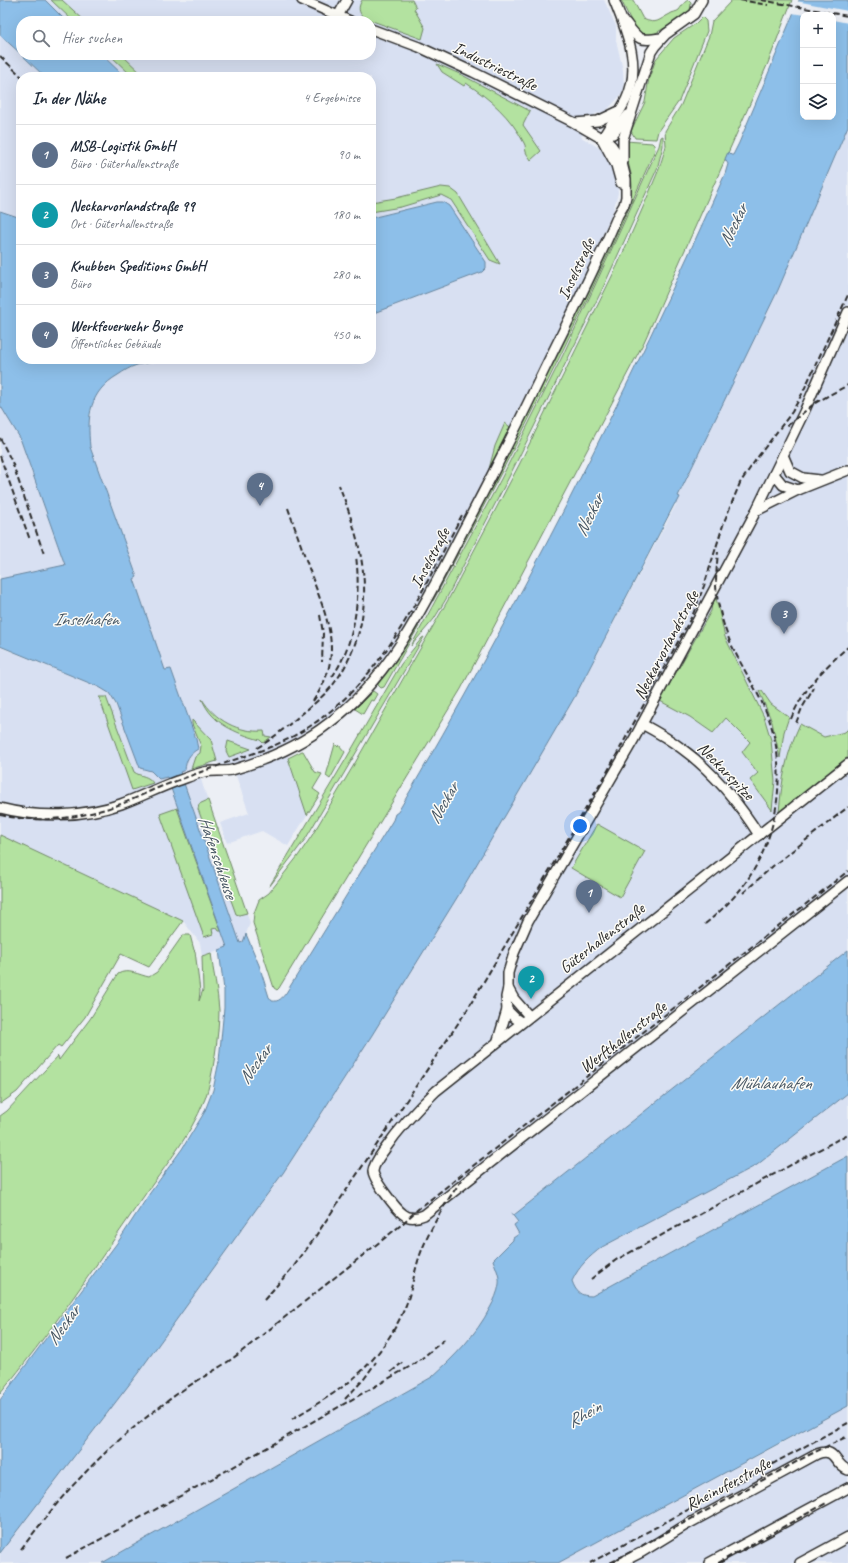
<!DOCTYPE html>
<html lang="de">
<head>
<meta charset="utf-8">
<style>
  :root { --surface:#fff; --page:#f2f2f3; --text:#1f2937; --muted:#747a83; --line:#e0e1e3; --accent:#1a73e8 }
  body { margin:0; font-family:Caveat,sans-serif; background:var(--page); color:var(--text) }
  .controls { position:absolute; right:12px; top:12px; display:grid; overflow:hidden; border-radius:8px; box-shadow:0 4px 16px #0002 }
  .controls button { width:36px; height:36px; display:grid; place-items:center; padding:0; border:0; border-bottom:1px solid var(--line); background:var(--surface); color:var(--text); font:20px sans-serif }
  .you { position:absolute; left:580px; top:826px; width:14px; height:14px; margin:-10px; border:3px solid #fff; border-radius:50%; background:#1a73e8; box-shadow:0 0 0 6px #1a73e833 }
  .badge { display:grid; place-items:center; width:26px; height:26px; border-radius:50%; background:var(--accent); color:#fff; font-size:13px; font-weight:700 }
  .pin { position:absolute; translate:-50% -33px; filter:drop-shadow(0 1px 2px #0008) }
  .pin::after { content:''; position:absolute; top:21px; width:14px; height:12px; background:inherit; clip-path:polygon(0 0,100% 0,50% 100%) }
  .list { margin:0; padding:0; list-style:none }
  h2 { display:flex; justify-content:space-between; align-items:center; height:52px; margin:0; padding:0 16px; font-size:17px }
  h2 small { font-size:13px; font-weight:400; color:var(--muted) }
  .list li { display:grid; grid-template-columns:26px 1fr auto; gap:12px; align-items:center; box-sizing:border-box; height:60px; padding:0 16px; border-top:1px solid var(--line) }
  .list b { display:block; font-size:15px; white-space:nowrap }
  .list p { margin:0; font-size:13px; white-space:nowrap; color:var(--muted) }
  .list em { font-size:13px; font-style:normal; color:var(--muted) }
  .icon { flex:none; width:22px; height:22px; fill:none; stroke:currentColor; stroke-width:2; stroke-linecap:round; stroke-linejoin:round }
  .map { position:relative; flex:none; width:848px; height:1563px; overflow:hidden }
  .search { position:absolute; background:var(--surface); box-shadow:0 4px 16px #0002; left:16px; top:16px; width:360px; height:44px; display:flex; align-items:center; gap:10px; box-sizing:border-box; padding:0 14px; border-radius:16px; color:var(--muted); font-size:15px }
  .panel { position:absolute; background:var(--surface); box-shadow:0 4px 16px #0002; left:16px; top:72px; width:360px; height:292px; border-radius:16px }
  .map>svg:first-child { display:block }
</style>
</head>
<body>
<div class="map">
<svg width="848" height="1563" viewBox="0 0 848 1563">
  <rect width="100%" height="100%" fill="#eceff5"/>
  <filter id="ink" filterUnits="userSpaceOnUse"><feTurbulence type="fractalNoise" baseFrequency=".025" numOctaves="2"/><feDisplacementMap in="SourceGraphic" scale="8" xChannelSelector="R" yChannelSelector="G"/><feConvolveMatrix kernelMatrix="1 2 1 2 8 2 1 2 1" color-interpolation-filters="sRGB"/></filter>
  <g filter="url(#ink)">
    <g fill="#d8e0f2">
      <polygon points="45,0 604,0 616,26 616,40 623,70 624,88 622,94 606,111 595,114 581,137 601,149 615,170 617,181 618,193 613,211 579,289 517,414 478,492 400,637 387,655 347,701 325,720 284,745 307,815 288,846 262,831 227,843 220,823 249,813 236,776 225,766 217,762 198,769 203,786 250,923 243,942 240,943 180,772 185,770 186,761 192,752 198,749 196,739 171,669 165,670 133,579 137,577 90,447 88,430 93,401 99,390 110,379 128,369 139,365 186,359 371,359 371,314 482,272 443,202 437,202 371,218 371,77 125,77 102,55 371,55 371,21 66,21"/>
      <polygon points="0,35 45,77 21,77 21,218 0,211"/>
      <polygon points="848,126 848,950 514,1215 511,1213 518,1222 519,1234 513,1238 514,1240 493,1260 498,1271 499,1284 495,1299 483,1321 469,1340 453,1358 432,1377 102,1563 0,1563 0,1553 138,1373 257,1208 283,1173 372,1035 458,896 574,698 680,497 678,497 804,230"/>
      <polygon points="0,405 20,438 65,565 0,579"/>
      <polygon points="0,647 99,687 109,693 151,771 159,779 167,776 227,947 202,956 200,943 183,921 0,835"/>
      <polygon points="848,1093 848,1156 592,1296 583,1296 575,1290 572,1281 577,1270 585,1260 602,1247 757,1165"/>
      <polygon points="848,1406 848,1563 558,1563 785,1441"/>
    </g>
    <g fill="#b3e2a0" stroke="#6f8666">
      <polygon points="51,0 62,0 85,21 73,21"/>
      <path d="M362,0H412L416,8L414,9L425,28L422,39L364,18C358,12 358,7 362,0Z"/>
      <path d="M621,0H633L643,19C657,25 658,20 670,14C672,12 677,12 679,10C682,6 683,3 688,0L691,3L690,11L684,17L654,34L642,36L634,27Z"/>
      <polygon points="732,0 792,0 768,63 644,342 461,689 279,988 277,990 274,988 253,923 254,913 259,900 269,893 298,856 311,837 355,763 448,600 519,465 618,264 644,205 659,169 666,146 665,131 681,105 709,36 712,21"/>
      <polygon points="702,17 706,21 707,31 679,101 658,131 656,139 635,138 631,131 645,102 649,78 656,59 674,38 695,24"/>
      <polygon points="110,55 122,55 145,77 133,77"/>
      <path d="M437,64L462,75L530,111L523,125L541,151L531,160C530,158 527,155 526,152C525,149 526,146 524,143C511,117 490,99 466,83L464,86L442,72Z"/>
      <polygon points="663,136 663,146 657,169 602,290 509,477 446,599 434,619 411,646 501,479 563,355 659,146 661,137"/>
      <path d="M626,141L652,143L654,145L655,150C625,218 594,286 561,354C521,437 477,519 433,601L431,600C498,473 564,345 624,214L631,193L632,186L631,174L626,154Z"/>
      <polygon points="441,187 450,188 458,194 500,264 490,260 451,200 441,195 401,207 371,212 371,202 396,198"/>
      <polygon points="505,423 509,426 511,429 491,468 489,469 495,446"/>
      <polygon points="716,598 725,637 764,717 771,740 775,781 772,810 750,780 758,773 742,752 750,742 726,718 713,733 690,717 660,701 711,611 712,604"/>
      <polygon points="417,625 419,626 384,687 381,688 378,685 378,682 395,660"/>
      <polygon points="424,637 306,838 269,887 346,759 401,664 422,638"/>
      <polygon points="373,691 377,694 373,701 371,700 363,714 355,709"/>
      <polygon points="759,691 762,691 771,704 789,717 784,732 780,758 772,722"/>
      <path d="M99,697H106L134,772C141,777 148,775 153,783L132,790Z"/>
      <path d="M202,699C215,720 238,733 264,731L265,736L271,737L263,743L260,740C236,733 212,724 202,699Z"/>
      <polygon points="192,720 211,740 217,761 191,769 195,757 200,753 201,746 192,724"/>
      <path d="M800,724L824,737L845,732L848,729V757L779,812C782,779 786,754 800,724Z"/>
      <polygon points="228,741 251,749 229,757 226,751"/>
      <polygon points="335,744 338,747 339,745 345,752 330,779 326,776"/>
      <polygon points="302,751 303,751 315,772 322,774 313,789 320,794 307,815 288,758"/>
      <polygon points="208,800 247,913 239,915 236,914 198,809 199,804"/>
      <polygon points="177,808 221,931 219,931 217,928 212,929 213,934 204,937 160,814"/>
      <polygon points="597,824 645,851 620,897 571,868"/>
      <polygon points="0,835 183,921 149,967 121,954 85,1017 61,1047 58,1045 17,1092 0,1104"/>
      <path d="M183,935H190L194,950L195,951L200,991L199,1001L203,990L202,956L211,953C213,972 218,991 219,1010C219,1034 213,1077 205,1099C189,1139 161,1171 137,1206C93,1270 49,1334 0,1394V1116L7,1111L58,1056L59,1060L90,1019L118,974C128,968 139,975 149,977L157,972Z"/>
    </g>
    <g fill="#8dbfe9" stroke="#66849d" fill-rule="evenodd">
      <polygon points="0,0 45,0 66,21 21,21 21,54 0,35"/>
      <path d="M799,0H848V126L778,290L678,496L680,497L677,503H675L574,698L529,775L458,896L372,1035L283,1173L257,1208L138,1373L0,1553V1400L120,1239L150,1193L182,1149L204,1113L213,1090L219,1061L224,1008V990L219,950L227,947L167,777L159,779L151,771L140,768L116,704L109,693L99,687L0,646V579L65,565L20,438L0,405V211L21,218V359H186C171,361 152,361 137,365C130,367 124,371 118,375C89,392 87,416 90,447L137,577L134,579L165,670L171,669L196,739L198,749C189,754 186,760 185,770L180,772L240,943L243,942L246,934L259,965L269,997L272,1001C279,1002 282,998 286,993L393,820L395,814L398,812C519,605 627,394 725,174L728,164L725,159L728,152L731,155H733L739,143ZM803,15H833V117H803Z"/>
      <polygon points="22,55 102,55 125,77 45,77"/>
      <polygon points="437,202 443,202 449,206 486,262 486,268 482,272 371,314 371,218"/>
      <path d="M848,950V1093L757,1165L602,1247C589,1257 579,1266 572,1281C576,1292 580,1296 592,1296L848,1156V1406L558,1563H102L432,1377C455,1356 476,1335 490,1308C494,1301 498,1292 499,1284C500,1276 496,1268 493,1260L513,1240V1238L519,1234L514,1225L518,1222L511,1213L514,1215Z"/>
    </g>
    <polygon fill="#eceff5" points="796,1 848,11 848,23 833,20 833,15 804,15 792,13"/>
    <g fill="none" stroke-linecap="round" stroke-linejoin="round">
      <defs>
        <g id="minor">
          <polyline points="302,0 350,21"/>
          <polyline points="338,16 347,0"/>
          <path d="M626,23C639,41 640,41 661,38"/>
          <polyline points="575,123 598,121 617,112"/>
          <path d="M602,139C609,126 619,114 626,100C642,67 627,32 614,0"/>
          <polyline points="602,139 616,165 621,183"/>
          <polyline points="602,139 613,134 628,115"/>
          <polyline points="623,161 623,139 651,52 655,46 666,34 694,14 702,0"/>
          <polyline points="783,455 790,471 803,478 820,480"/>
          <polyline points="774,474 783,485 798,490"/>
          <polyline points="756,511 798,490 848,470"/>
          <path d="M642,724C655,731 669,739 681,748C713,771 738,802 759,835"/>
          <path d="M848,764L436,1091C417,1109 400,1127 385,1149C380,1156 374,1163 373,1171C373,1179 396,1209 403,1214C409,1219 417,1218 424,1215L848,881"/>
          <path d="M0,808C38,818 84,817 121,804C140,797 158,788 177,781C186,778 195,774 204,772C213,770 223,772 232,770C267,760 301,745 329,723C395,674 429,594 467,523C494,472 520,420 545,368C570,317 596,267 618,215L624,205L626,197V179L621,159L612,146L608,142L575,123L473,72L419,47L371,29"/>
          <polyline points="508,988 514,999 529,1016"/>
          <polyline points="521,1022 515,1018 507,1010 506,997 508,988 508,973 514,953 528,921 634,739 756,511 804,412 848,312"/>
          <polyline points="498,1040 507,1010"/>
          <path d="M620,1563L642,1552L686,1525L817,1454C837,1447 833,1464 848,1470"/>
          <polyline points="709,1563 848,1488"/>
          <polyline points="800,1563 848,1537"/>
        </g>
      </defs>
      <use href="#minor" stroke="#2b2b2b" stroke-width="12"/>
      <use href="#minor" stroke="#fdfcf7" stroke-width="9"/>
      <g stroke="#2b2b2b" stroke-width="2" stroke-dasharray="6 3" stroke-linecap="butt">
        <polyline points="740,0 768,5"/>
        <polyline points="761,0 848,16"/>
        <polyline points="0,56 22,77"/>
        <polyline points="787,426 815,403 848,385"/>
        <polyline points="0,438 12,462 44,554"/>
        <polyline points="0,456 30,540"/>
        <path d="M288,508C296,531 304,554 312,577C329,623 344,657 313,701"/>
        <polyline points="320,615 323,633 322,662"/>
        <path d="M332,677C355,645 361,595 356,556"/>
        <path d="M791,719C803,689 824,668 848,647"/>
        <polyline points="796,723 802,708 814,688"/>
        <path d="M257,748C269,741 280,732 291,723C305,711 320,700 332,686C344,671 352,654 358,635C373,583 358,534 339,485"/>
        <path d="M0,815C42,824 81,818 121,804C135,799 147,792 160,787C184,778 207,770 231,761C251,754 271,748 290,738C379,691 417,600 462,515"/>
        <polyline points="743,893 773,866 848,807"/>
        <path d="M705,924C722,910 738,895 750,876C779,831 787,770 769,719C760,695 746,674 735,652C725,633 717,606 716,585C716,574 717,563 718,552"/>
        <polyline points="591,1279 616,1260 848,1134"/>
        <polyline points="264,1300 294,1266 311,1243 467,1010 605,776 693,614 704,586 724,522 740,483 757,458 792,412 802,394 848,295"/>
        <polyline points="391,1372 403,1362"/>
        <polyline points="345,1399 364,1379 376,1362"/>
        <path d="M292,1419C308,1409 326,1399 341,1388C370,1368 393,1337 406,1305C412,1289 414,1272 420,1255C430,1228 447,1199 465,1176"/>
        <path d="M21,1549C40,1525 59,1499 81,1477C110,1446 143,1419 177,1394C198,1379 221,1368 241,1352L401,1225L417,1210L483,1158L848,871"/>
        <polyline points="66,1558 217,1476 409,1367 420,1360 446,1338"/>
        <polyline points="590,1563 848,1423"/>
        <polyline points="610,1563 809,1455 848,1436"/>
        <polyline points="718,1563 828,1502"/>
      </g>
    </g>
  </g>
  <g text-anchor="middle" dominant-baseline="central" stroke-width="3" stroke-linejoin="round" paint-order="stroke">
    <g font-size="17" fill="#2b2b2b" stroke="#fdfcf7">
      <text transform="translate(495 66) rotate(26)">Industriestraße</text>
      <text transform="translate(576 269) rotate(-65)">Inselstraße</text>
      <text transform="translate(430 558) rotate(-62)">Inselstraße</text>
      <text transform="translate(666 645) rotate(-62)">Neckarvorlandstraße</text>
      <text transform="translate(726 771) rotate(46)">Neckarspitze</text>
      <text transform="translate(602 938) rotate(-38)">Güterhallenstraße</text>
      <text transform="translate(623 1037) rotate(-38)">Werfthallenstraße</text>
      <text transform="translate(728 1484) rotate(-28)">Rheinuferstraße</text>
    </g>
    <g font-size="18" font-style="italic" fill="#485764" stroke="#fdfcf7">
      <text transform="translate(733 225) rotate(-64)">Neckar</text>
      <text transform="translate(589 515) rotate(-64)">Neckar</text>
      <text x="86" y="619">Inselhafen</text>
      <text transform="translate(443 803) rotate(-60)">Neckar</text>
      <text transform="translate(218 857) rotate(71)">Hafenschleuse</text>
      <text transform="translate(255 1064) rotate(-54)">Neckar</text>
      <text x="771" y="1083">Mühlauhafen</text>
      <text transform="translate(63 1325) rotate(-54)">Neckar</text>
      <text transform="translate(584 1414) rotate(-29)">Rhein</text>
    </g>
  </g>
</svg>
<div class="controls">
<button>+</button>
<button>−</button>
<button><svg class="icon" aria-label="layers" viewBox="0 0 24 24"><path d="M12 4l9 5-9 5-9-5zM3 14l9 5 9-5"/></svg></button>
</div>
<div class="you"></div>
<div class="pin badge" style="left:589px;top:913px;background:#5c6f8a">1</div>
<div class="pin badge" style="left:531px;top:999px;background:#0f9aa8">2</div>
<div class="pin badge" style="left:784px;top:634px;background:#5c6f8a">3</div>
<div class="pin badge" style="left:260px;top:506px;background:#5c6f8a">4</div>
<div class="search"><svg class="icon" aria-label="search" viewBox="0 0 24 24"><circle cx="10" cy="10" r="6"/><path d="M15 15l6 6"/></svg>Hier suchen</div>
<section class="panel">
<h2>In der Nähe<small>4 Ergebnisse</small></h2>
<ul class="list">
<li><span class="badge" style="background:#5c6f8a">1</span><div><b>MSB-Logistik GmbH</b><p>Büro · Güterhallenstraße</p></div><em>90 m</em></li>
<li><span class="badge" style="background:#0f9aa8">2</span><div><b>Neckarvorlandstraße 99</b><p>Ort · Güterhallenstraße</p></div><em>180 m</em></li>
<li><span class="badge" style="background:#5c6f8a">3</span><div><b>Knubben Speditions GmbH</b><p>Büro</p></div><em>280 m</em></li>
<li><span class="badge" style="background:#5c6f8a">4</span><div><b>Werkfeuerwehr Bunge</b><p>Öffentliches Gebäude</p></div><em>450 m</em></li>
</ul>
</section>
</div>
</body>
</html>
